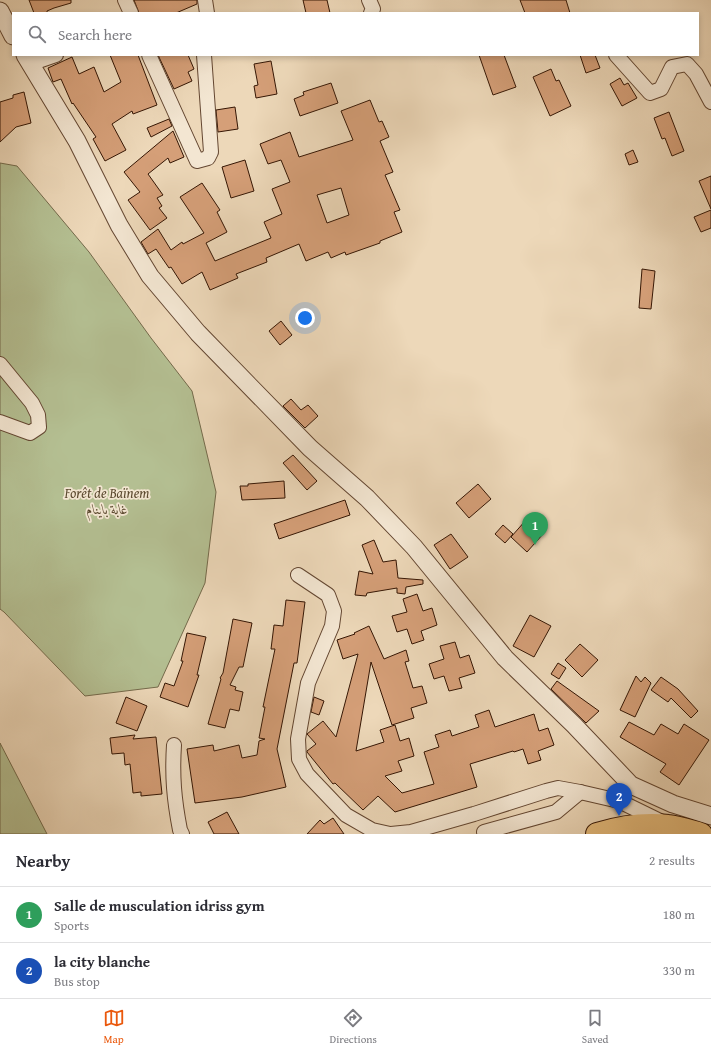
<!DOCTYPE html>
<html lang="en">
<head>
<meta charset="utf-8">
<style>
  :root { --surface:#fff; --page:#f7f7f7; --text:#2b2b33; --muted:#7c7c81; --line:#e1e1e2; --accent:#ea580c }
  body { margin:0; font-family:"Gentium Book Plus",Amiri,serif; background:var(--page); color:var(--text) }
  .you { position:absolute; left:305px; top:318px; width:14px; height:14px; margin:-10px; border:3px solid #fff; border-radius:50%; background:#1a73e8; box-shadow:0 0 0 6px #1a73e833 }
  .badge { display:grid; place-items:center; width:26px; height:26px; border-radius:50%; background:var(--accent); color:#fff; font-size:13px; font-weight:700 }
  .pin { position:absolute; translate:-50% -33px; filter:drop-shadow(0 1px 2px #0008) }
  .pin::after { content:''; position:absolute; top:21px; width:14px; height:12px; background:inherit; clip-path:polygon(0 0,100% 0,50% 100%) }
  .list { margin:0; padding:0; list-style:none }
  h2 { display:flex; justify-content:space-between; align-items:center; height:52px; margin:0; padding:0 16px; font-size:17px }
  h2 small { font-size:13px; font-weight:400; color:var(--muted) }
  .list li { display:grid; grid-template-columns:26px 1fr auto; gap:12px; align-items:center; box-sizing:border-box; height:56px; padding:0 16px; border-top:1px solid var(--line) }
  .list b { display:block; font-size:15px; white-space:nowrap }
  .list p { margin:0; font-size:13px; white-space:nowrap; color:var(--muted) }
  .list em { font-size:13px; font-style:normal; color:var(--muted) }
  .icon { flex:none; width:22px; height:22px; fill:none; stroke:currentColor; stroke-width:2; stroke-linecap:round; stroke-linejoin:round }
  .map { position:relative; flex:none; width:711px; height:834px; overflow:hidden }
  .search { position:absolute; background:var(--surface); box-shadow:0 2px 6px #0003; left:12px; right:12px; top:12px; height:44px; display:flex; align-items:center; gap:10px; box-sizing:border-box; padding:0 14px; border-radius:0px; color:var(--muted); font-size:15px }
  .sheet { height:164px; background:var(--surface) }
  nav { display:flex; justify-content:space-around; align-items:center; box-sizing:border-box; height:56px; border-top:1px solid var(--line); background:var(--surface); font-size:11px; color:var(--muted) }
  nav a { display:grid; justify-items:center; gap:2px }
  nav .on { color:var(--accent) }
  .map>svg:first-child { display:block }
</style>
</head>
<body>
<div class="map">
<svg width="711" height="834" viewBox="0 0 711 834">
  <rect width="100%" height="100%" fill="#edd8b9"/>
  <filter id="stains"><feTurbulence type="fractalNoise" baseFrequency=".005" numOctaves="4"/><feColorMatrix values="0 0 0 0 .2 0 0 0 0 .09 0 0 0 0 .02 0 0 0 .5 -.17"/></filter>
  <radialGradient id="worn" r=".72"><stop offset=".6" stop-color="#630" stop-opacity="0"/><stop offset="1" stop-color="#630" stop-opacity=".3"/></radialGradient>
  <g fill="#b4bf92" stroke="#746a4b">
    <polygon points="0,163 17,166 89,252 151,338 192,391 216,492 205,583 158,687 85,696 4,612 0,609"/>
    <polygon points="0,743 47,834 0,834"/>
  </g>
  <g fill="#d59f78" stroke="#351604" fill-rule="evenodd">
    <polygon points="29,0 71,0 71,3 54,8 47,11 47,13 34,13"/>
    <polygon points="134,0 197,0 197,4 176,13 139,13"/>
    <polygon points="303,0 327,0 330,13 306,13"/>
    <polygon points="520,0 566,0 570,13 525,13"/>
    <polygon points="110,55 138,55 157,105 133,114 132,111 112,124 126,150 105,161 93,139 96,137 73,103 72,104 61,79 53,82 48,68 72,57 79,74 94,67 104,92 121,82"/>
    <polygon points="158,55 188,55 194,69 188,72 192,81 174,89"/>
    <polygon points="479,55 504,55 516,87 493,95"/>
    <polygon points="580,55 595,55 600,68 586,73"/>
    <polygon points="271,61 277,94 256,98 254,86 258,85 254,64"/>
    <polygon points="551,69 556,81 559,80 571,106 550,116 533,77"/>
    <polygon points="620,78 624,85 628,83 637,98 622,106 610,84"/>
    <polygon points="331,83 338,103 300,116 294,99 304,95 303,92"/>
    <polygon points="24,92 31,123 16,127 0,142 0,102 13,98 13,95"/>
    <path d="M370,100L379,122L382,121L389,137L380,141L393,172L385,175L400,210L394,212L402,232L380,241V243L346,255L345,252L331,258L328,252L306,261L299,244L266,258L267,262L236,274L238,278L210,290L202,272L182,284L171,267L169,268L156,249L148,254L141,242L158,229L171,250L182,242L183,244L204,233L180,197L202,183L220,210L217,212L227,232L206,243L215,261L271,238L264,222L282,214L272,189L290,182L281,160L268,164L260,144L290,132L299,157L353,140L341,111ZM341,188L349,215L327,223L317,195Z"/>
    <polygon points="235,107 238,129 218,132 216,110"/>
    <polygon points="669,112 684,151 672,156 665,138 662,139 654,118"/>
    <polygon points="169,119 172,126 151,137 147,128"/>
    <polygon points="173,131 184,157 170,163 168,158 148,174 163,195 157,198 162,206 159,208 167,218 150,230 128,200 140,192 124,172"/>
    <polygon points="633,150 638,162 629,165 625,154"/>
    <polygon points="245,160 254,191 231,198 222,167"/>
    <polygon points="711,176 711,209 699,181"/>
    <polygon points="711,210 711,228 701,232 694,217"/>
    <polygon points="642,269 655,271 651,309 639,308"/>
    <polygon points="281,321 292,335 280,345 269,331"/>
    <polygon points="291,399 301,410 308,405 318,416 305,428 283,406"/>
    <polygon points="293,455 317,481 307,490 283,463"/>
    <polygon points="284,481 285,498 242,500 240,486 248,486 248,484"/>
    <polygon points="478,484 491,499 469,518 456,503"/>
    <polygon points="345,500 350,515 279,539 274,524"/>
    <polygon points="526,520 543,534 527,552 511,537"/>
    <polygon points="503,525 513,534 505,543 495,534"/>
    <polygon points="451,534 468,557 450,569 434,545"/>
    <polygon points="374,540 383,562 396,560 398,578 423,580 423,584 406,587 405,594 397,593 397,588 367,593 366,596 355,595 359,571 373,574 362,545"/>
    <polygon points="417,594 423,611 432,608 437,625 421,631 424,640 412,644 407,629 397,632 392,616 407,612 403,599"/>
    <polygon points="286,600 305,602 297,663 294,663 277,749 286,787 242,797 195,803 187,749 213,745 214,751 239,745 242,758 257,755 259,741 265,739 259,738 265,707 263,707 275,649 271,649 274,625 283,626"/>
    <polygon points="530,615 551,626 534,657 513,646"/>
    <polygon points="233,619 252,623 243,667 239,667 230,685 236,687 235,690 243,692 239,711 230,709 225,728 208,724 221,679 220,678 223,673"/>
    <polygon points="369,626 384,659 406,650 409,661 405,662 413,688 422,686 427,703 411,708 414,718 392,725 371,662 356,751 384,742 380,730 395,725 400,741 409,738 414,756 398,761 402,771 385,776 402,793 434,784 424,752 439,747 435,735 450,730 452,736 479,727 475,715 489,710 495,727 534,714 539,731 548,728 554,745 538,751 541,760 528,764 523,749 514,752 513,751 470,764 477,787 395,812 378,796 363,810 335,783 333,784 307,752 307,751 316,744 307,734 323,721 336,737 358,654 343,659 337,640 355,634 354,633"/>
    <polygon points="187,633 206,637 197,675 199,675 188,707 160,697 165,683 174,686 183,661 181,661"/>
    <polygon points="455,642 460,658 469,655 475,673 459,678 462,688 449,691 444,676 434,679 429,664 444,659 440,646"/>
    <polygon points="580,644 598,660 582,677 565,660"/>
    <polygon points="558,663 566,668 559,679 551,674"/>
    <polygon points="636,676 641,682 645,677 651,683 635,717 620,710"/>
    <polygon points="661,677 678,689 698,711 691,718 671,698 668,702 651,690"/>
    <polygon points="557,681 599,711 586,723 551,689"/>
    <polygon points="126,697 147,706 137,731 116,723"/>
    <polygon points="314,697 324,701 319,715 311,712"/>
    <polygon points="629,722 654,735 661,724 678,734 684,724 709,740 679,785 660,772 666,764 620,737"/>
    <polygon points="135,735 133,739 156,737 162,794 141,796 141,792 133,793 130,764 125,765 124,753 112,754 110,738"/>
    <polygon points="227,812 239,834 214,834 208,822"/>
    <polygon points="333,818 344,834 307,834 320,820 324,824"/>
  </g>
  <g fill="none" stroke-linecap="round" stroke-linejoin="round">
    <defs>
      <g id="minor">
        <polyline points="125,0 131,13"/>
        <polyline points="205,0 207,13"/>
        <polyline points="369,0 373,9 371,13"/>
        <polyline points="149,55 197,161 208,158 211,152 204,55"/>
        <polyline points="616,55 650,93 661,89 672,67 687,64 696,74 711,102"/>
        <polyline points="30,64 56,55"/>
        <polyline points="0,364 32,403 38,415 39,427 30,433 0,422"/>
        <polyline points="298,575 328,595 334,611 332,626 308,683 298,739 299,759 307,774 346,815 372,830 390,834"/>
        <path d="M174,745C172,776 174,799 180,830L182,834"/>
        <polyline points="484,832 556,812 580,792"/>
        <polyline points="391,834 411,832 474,814 546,791 558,788 580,792 619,801 662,822"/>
      </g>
      <g id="tertiary">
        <polyline points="0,11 13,36"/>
        <polyline points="25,55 77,141 119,225 150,276 198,333 310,448 367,498 414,547 505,658 574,725 631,785 673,804 711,816"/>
      </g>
      <path id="primary" d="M597,834C620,827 644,823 668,826C679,827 690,831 701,834"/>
    </defs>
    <use href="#minor" stroke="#634631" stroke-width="16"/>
    <use href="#tertiary" stroke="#634631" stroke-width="19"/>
    <use href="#primary" stroke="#351604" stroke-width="24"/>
    <use href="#minor" stroke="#f3e6d2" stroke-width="14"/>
    <use href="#tertiary" stroke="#f3e6d2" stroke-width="17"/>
    <use href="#primary" stroke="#e6bc7c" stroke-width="22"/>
  </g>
  <g text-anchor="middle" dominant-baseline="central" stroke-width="3.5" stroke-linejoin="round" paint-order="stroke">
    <g font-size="14" font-style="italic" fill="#5b492f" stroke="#f3e6d2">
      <text x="107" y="493">Forêt de Baïnem<tspan x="107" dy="16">غابة باينام</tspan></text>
    </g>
  </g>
  <rect width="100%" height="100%" filter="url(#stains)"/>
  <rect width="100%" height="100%" fill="url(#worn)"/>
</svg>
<div class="you"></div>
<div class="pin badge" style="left:535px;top:545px;background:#2e9e5b">1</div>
<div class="pin badge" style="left:619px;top:816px;background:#1a4fb4">2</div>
<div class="search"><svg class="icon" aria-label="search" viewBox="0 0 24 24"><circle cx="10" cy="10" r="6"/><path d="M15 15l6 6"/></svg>Search here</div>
</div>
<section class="sheet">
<h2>Nearby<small>2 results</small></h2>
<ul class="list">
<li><span class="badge" style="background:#2e9e5b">1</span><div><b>Salle de musculation idriss gym</b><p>Sports</p></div><em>180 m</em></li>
<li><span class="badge" style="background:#1a4fb4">2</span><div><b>la city blanche</b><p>Bus stop</p></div><em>330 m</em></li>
</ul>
</section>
<nav>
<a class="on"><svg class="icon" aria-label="map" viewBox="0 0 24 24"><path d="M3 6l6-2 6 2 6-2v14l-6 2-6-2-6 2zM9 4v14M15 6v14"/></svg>Map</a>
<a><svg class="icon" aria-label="directions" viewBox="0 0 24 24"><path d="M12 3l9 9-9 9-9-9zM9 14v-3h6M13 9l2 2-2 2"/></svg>Directions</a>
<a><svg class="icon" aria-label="saved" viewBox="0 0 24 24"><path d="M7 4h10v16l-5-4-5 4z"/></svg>Saved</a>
</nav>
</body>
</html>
